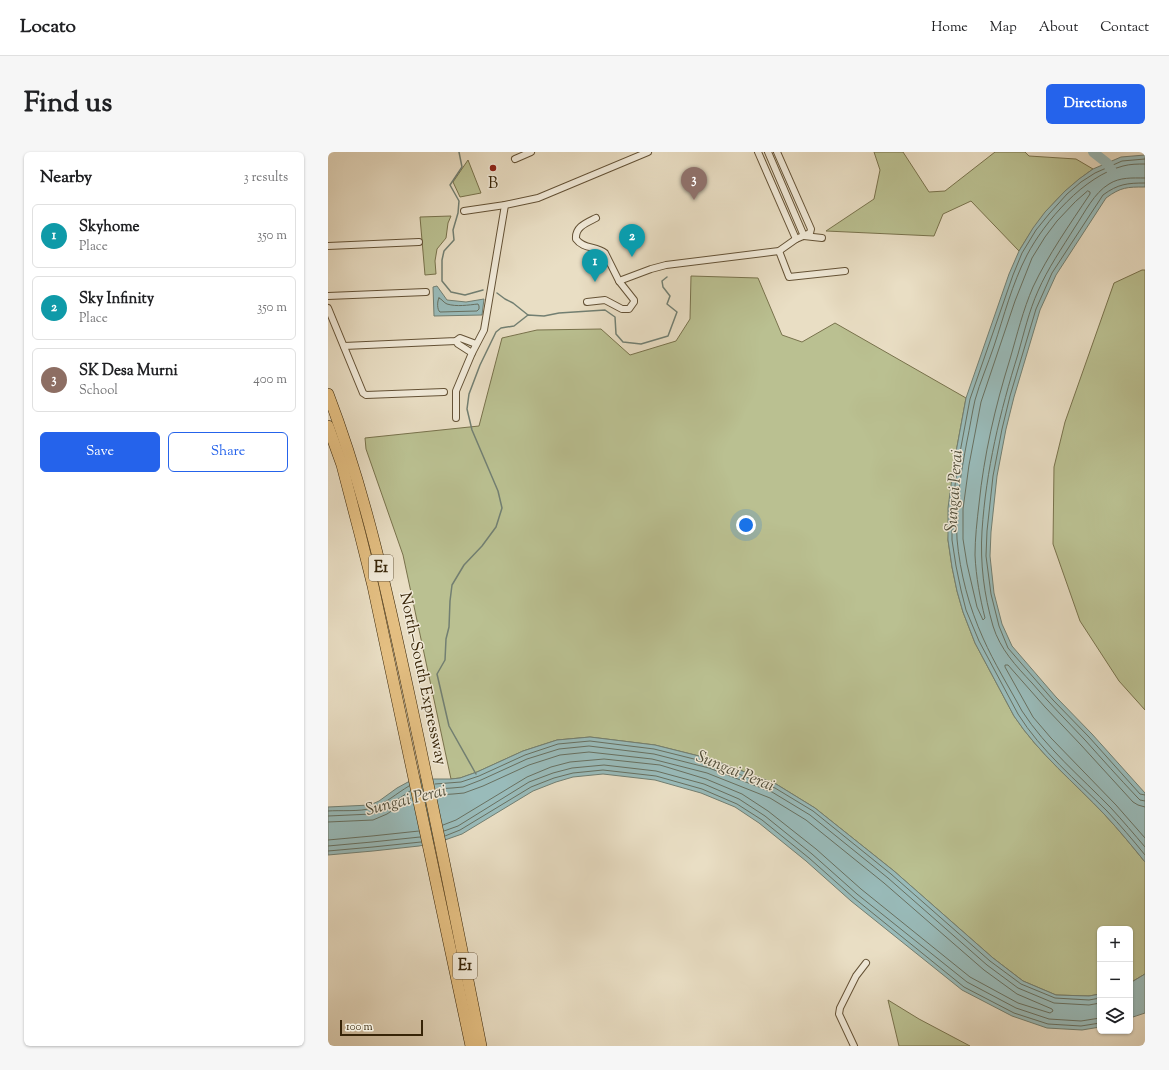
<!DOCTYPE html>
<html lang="en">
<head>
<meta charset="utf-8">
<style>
  :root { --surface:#fff; --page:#f6f6f6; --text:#202124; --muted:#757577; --line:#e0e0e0; --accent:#2563eb }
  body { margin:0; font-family:"Sorts Mill Goudy",serif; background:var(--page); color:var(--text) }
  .controls { position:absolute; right:12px; bottom:12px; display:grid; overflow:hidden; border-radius:6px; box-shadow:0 1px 3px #0004 }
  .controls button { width:36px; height:36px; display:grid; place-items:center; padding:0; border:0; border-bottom:1px solid var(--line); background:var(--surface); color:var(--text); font:20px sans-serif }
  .scale { position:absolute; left:12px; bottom:10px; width:83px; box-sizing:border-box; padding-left:4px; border:2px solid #372407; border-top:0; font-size:11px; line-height:14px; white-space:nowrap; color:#372407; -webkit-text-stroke:3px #f1ead9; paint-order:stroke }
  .you { position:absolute; left:418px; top:373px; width:14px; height:14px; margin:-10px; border:3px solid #fff; border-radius:50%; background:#1a73e8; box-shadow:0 0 0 6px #1a73e833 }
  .badge { display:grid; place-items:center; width:26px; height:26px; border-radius:50%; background:var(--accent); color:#fff; font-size:13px; font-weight:700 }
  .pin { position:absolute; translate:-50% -33px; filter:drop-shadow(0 1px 2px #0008) }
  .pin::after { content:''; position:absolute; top:21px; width:14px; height:12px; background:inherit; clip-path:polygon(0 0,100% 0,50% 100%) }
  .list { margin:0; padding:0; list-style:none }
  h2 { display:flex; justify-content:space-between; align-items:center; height:52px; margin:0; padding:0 16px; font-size:17px }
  h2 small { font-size:13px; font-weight:400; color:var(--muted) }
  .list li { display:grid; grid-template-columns:26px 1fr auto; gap:12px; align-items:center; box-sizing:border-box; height:64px; margin:0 8px 8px; padding:0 8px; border:1px solid var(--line); border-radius:6px }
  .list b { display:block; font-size:15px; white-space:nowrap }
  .list p { margin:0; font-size:13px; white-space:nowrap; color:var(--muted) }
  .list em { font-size:13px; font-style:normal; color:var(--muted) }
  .actions { display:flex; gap:8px; padding:12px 16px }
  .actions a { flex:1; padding:9px 0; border:1px solid var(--accent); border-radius:6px; text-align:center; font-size:14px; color:var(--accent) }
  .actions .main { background:var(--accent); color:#fff }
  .icon { flex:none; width:22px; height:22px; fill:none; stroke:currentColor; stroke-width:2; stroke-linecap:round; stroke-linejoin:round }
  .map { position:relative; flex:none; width:817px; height:894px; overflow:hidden; border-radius:6px }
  header { display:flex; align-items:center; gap:24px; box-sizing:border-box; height:56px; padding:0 20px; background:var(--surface); border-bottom:1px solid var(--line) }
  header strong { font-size:19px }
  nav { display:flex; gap:22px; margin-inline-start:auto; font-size:14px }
  .intro { display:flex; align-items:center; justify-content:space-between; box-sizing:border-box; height:96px; padding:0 24px }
  h1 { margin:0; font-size:28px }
  .button { padding:10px 18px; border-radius:6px; background:var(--accent); color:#fff; font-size:14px; font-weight:700 }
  main { display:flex; gap:24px; padding:0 24px }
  aside { flex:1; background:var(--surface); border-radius:6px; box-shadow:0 1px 3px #0004 }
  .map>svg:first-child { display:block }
</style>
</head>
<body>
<header>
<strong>Locato</strong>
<nav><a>Home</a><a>Map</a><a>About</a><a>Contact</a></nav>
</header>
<div class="intro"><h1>Find us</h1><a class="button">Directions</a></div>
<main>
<aside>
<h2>Nearby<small>3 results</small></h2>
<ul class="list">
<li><span class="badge" style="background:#0f9aa8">1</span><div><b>Skyhome</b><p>Place</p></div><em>350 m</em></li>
<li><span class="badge" style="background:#0f9aa8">2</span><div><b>Sky Infinity</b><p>Place</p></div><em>350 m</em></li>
<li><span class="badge" style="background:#8d6e63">3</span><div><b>SK Desa Murni</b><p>School</p></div><em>400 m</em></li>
</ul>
<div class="actions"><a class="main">Save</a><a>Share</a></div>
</aside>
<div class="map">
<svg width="817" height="894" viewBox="0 0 817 894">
  <rect width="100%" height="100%" fill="#e9dec4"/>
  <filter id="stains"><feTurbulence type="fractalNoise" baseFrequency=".005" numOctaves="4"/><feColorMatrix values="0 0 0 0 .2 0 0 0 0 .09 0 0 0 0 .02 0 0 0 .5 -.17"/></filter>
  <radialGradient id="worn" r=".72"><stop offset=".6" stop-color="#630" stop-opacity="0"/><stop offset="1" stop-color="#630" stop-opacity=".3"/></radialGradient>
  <g fill="#bac091" stroke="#78724c">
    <path d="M546,0H575L601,40L617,39L667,0H697L701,4L748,7L765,17C731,41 712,64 691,99L643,49L615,62L606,84L498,79L546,47L552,18Z"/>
    <polygon points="140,8 153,41 132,45 125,30"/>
    <polygon points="123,64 120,71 118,86 109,97 107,109 108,122 97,123 92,65"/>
    <polygon points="814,118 817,118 817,558 791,529 752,469 725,392 726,315 737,270 786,131"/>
    <path d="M363,124L430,126L454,183L474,190L507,171L638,246L626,311L620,388L624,415L629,439L635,460L647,491L686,564C711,602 747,631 777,663C791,678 804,694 817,710V822L802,831V777H772V842L761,844L728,843L695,829L665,806L566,719L487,656L448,632L383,607L327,593L262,585L229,588L195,599L149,620L132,626L123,627L75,403L38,297L37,286L151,274L174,186L209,178L273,177L302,203L348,189L362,167Z"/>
    <polygon points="560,848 591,867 642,894 571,894"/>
  </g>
  <g fill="#99bbba" stroke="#727f72">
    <path d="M817,3V35C799,35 793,35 778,46L728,123L712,158L686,245L678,277L669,324L663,380L662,404L666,441L674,472L684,494L728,545L764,582L817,641V710C804,694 791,678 777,663C747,631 711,602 686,564L647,491L635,460L629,439L624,415L620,388V356L626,311L638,246L681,122L691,99L705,76L717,60L737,39L751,27L765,17L793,5Z"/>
    <polygon points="109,134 119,148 138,150 156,147 154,163 106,164 105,135"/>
    <polygon points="262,585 327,593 383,607 448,632 487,656 566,719 665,806 695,829 728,843 761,844 772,842 772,875 754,878 719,876 684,864 634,838 523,749 478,709 431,671 407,655 373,641 327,628 275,622 245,625 228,630 205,639 134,682 114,689 91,694 45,699 0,703 0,655 42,653 51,649 69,636 80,630 92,627 123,627 132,626 149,620 195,599 229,588"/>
    <polygon points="817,822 817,861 802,866 802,831"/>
  </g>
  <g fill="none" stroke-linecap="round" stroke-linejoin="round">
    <g stroke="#687060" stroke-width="1">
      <path d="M817,7L794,9L767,21L753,30L739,42L721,62L708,78L694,101L685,123L642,247L630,311L624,356V388L628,414L633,438L638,458L651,489L690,562C713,599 748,628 779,659C792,673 805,688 817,703"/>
      <path d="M817,12C810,12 802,12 795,14C756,24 717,69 699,103C684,132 676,164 666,194C660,212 652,230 647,248C644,261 642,275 639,289C633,321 627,354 629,387C632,421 641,455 655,486C666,511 681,535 694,559C718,596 753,625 783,656C795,669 806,682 817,695"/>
      <path d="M817,26C804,26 792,25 781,32C766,41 757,60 747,75C734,96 720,116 710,139C701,159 696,181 690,202C672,260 658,318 654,379C652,411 656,443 665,474C672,497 688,514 704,531C721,551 739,569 757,588C774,607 791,626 809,645L812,648L817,649"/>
      <path d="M817,31C799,31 790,32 775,43L724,121L708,157L682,244L674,277L665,324L659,379L658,404L663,442L671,474L680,496L725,548L761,585L812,642L817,643"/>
      <path d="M760,39L762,40V42C742,72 720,103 705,135C695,158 689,183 682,207C667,255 656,303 651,352C649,369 647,386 647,403C648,425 652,446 657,466L655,468L649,455L639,412L635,387V357L641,313L653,250L687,149L704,106L717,85L729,69L747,50Z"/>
      <path d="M111,146C114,147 116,151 119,152C129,155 140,153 150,152L151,154V157L149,159L112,160C109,158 109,149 111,146Z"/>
      <polyline points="107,632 133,630 151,624 197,603 230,592 262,589 326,597 382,611 447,636 485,659 563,722 662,809 693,832 727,846 761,848 772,846"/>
      <polyline points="108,637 124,636 135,635 153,628 199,607 231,597 261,594 326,602 381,616 444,640 482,663 560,726 659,813 690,836 726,851 761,853 772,851"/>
      <polyline points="109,643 125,642 136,641 155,634 201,613 232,603 261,600 324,607 379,621 442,646 478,668 556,731 656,818 689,842 724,857 725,859 722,861 690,851 642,825 533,737 488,697 440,659 414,642 378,627 332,613 276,607 242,610 223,615 199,625 128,668 115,673"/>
      <polyline points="817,655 810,653 805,650 753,593 717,555 680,513 677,513 677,515 705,565 723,586 788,653 817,686"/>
      <path d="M0,659C12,658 32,660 44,656C57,652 69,641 81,634"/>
      <polyline points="0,664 44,662 56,657 82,639"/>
      <polyline points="0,670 45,668 59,662 83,646"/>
      <polyline points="116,679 130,674 201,630 225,621 244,616 276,613 328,619 376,632 411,647 437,664 484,702 529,742 639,830 688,856 721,867 753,869 772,866"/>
      <polyline points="117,684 132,678 203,635 226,626 245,621 275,618 328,624 374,637 409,652 434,668 481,706 526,746 636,835 686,861 720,872 753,874 772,871"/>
      <polyline points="0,688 44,684 91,679"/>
      <polyline points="0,694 44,690 92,685"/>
      <polyline points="0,699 45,695 93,690"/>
    </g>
    <g stroke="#727f72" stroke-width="1.5">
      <polyline points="131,0 134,15 122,33 131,49 130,61 125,78 126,88 116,99 114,108 114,129 123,140 137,143 155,138"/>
      <polyline points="169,141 177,147 185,151 200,163"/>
      <polyline points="148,622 121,574 109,522 117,508 118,487 121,475 122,449 124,433 136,413 154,394 168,375 174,356 170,339 144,278 139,257 141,242 152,213 168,180 173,176 186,174 200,163 216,164 231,161 277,158 287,165 288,182 295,190 313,192 340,184 349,160 339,152 342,144 335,135 334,129 339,125"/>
    </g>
    <polyline stroke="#99bbba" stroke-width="10" points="765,0 779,11 785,21"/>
    <defs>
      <g id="minor">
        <polyline points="430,0 468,87"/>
        <polyline points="440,0 476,84"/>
        <polyline points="187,7 203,0"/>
        <polyline points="136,59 177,53 210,46 320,0"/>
        <polyline points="476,84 494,86"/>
        <polyline points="0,94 91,90"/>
        <polyline points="451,99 461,125 517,119"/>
        <polyline points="291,129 323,117 338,113 451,99 468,87 482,81 483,77 449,0"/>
        <polyline points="0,144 98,140"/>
        <path d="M259,150L277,148L294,157H301L306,150V148L291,129L277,101C268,94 255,97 248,87C247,75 258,71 268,66"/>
        <polyline points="0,156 35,241 38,243 116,240"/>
        <polyline points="128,189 130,192 144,201"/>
        <polyline points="16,194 128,189 132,186 148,192"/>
        <polyline points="128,266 128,239 144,201 156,178 177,53"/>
        <polyline points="526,894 511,862 512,856 528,824 538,811"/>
      </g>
      <g id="motorway">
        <path d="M0,242C38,341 60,444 82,547C107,663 130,778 153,894"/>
        <polyline points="0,274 14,313 32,382 45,434 143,894"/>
      </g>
    </defs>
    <use href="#minor" stroke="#645236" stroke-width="8"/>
    <use href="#motorway" stroke="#372407" stroke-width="12"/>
    <use href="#minor" stroke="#f1ead9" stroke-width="6"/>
    <use href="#motorway" stroke="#e4bf82" stroke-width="11"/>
  </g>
  <circle fill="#8f2418" stroke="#f1ead9" stroke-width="1.5" cx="165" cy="16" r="4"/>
  <g text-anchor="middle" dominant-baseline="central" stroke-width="3" stroke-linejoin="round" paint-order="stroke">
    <g fill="#f1ead9" stroke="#6f5f46" stroke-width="1">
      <rect x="41" y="403" width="24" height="26" rx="3"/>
      <rect x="125" y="801" width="24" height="26" rx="3"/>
    </g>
    <g font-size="15" font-weight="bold" fill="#372407">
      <text x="53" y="416">E1</text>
      <text x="137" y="814">E1</text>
    </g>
    <g font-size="16" fill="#372407" stroke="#f1ead9">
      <text x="165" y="32">B</text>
    </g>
    <g font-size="16" fill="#372407" stroke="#f1ead9">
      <text transform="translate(94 527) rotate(78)">North–South Expressway</text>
    </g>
    <g font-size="17" font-style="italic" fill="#54513d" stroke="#f1ead9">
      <text transform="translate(627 339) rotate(-86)">Sungai Perai</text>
      <text transform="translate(407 620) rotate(22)">Sungai Perai</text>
      <text transform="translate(78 649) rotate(-14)">Sungai Perai</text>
    </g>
  </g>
  <rect width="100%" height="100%" filter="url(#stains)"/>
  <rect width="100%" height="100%" fill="url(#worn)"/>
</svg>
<div class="controls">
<button>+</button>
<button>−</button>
<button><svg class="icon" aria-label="layers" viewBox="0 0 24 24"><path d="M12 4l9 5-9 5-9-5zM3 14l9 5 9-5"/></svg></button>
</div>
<div class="scale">100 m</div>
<div class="you"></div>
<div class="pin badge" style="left:267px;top:130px;background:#0f9aa8">1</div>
<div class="pin badge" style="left:304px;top:105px;background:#0f9aa8">2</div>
<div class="pin badge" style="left:366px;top:48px;background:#8d6e63">3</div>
</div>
</main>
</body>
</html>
